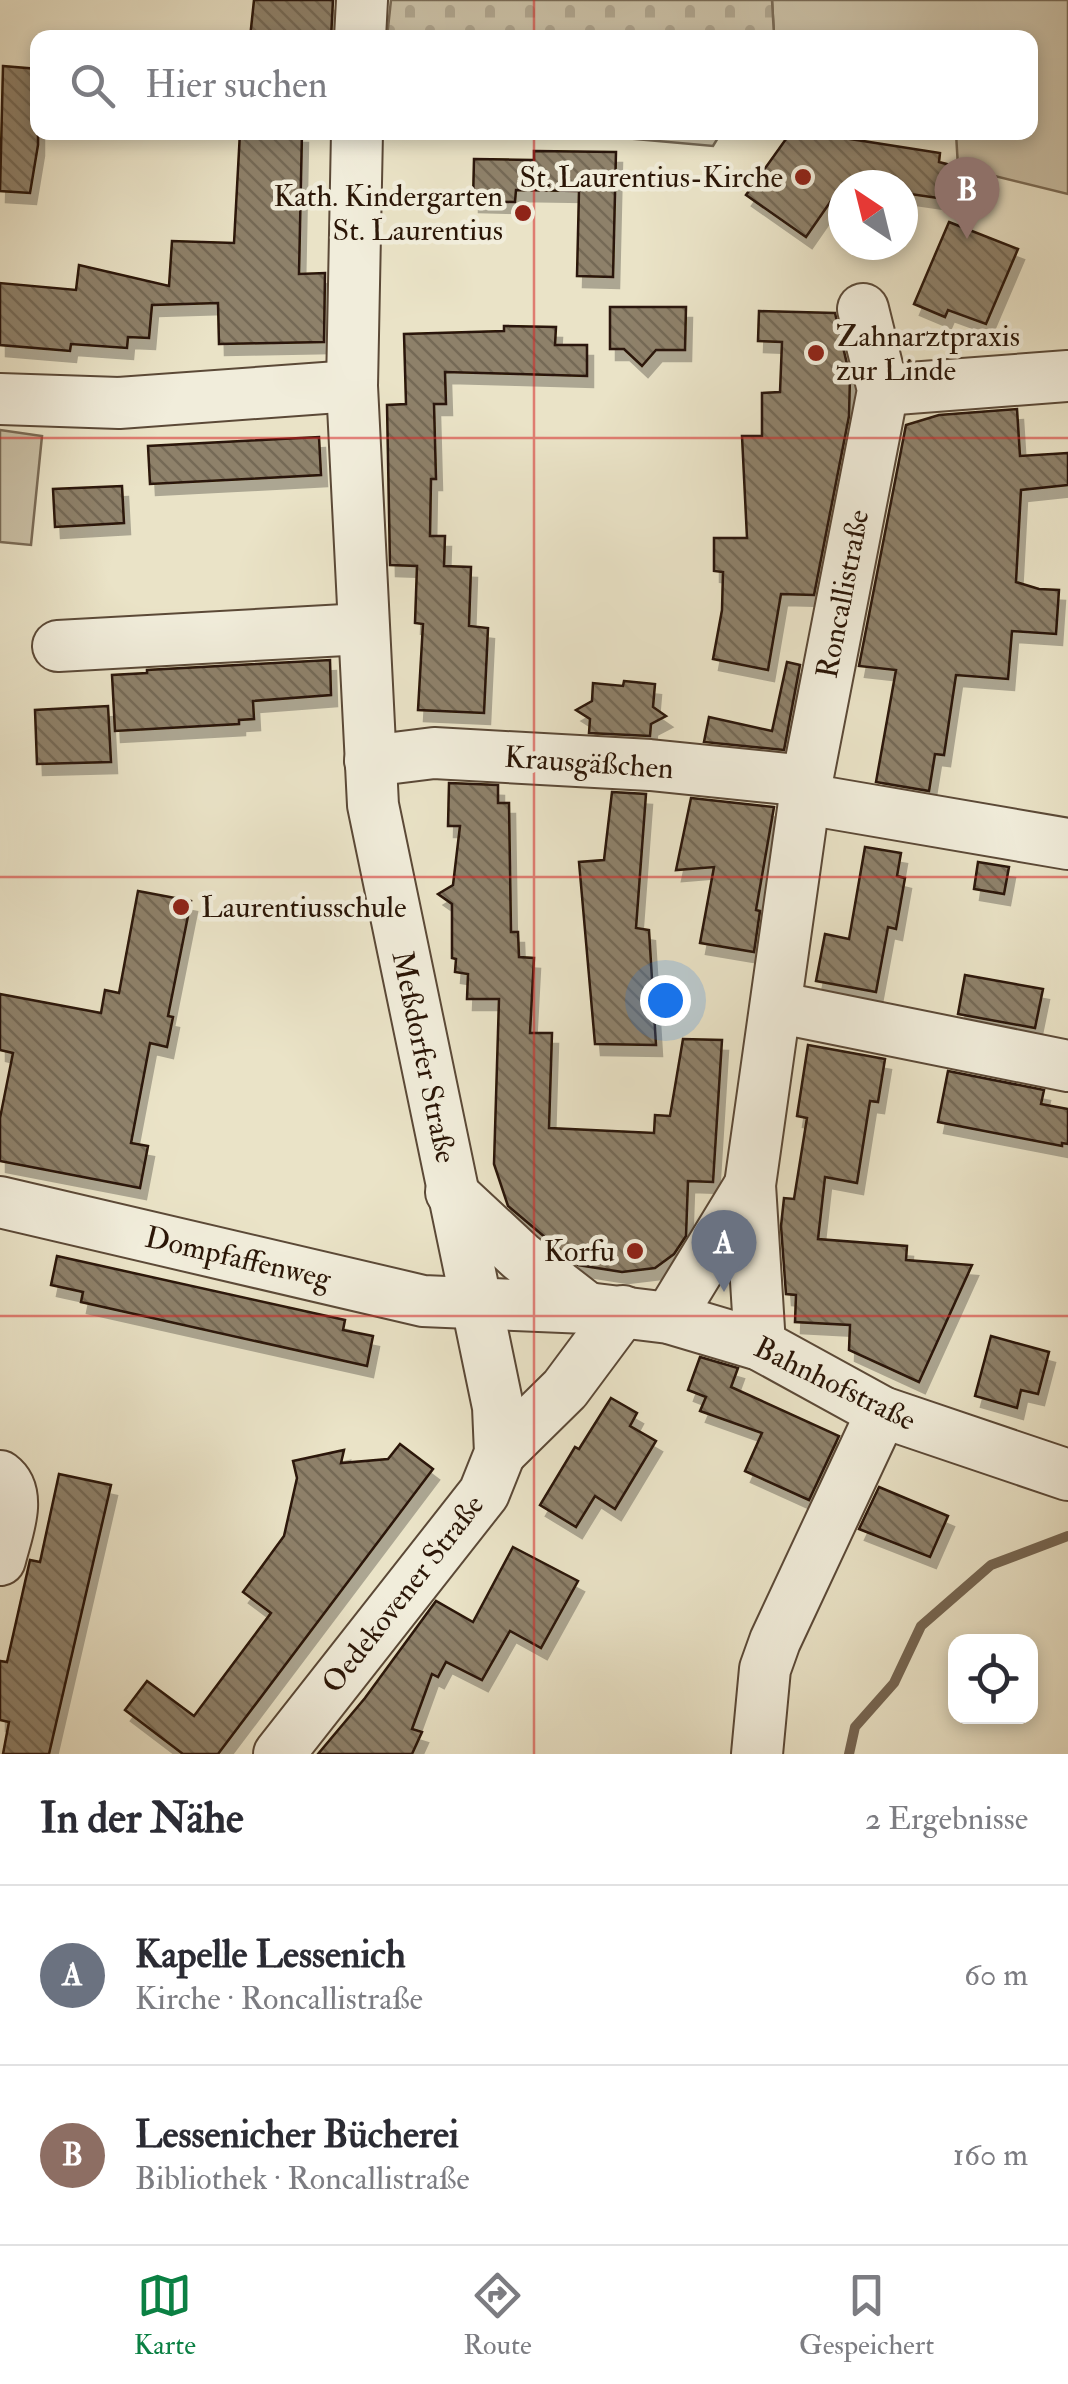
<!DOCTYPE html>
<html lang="de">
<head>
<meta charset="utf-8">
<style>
  :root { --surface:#fff; --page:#f7f7f7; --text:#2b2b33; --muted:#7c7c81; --line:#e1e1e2; --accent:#0b8043 }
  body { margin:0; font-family:"IM FELL Double Pica",serif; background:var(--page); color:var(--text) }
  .controls { position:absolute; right:30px; bottom:30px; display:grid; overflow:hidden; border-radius:20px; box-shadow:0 5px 15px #0003 }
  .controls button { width:90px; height:90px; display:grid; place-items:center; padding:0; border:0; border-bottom:2px solid var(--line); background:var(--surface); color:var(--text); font:50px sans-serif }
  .compass { position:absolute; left:828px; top:170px; width:90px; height:90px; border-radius:50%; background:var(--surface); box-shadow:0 5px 15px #0003; rotate:325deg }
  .you { position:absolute; left:665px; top:1000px; width:35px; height:35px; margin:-25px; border:8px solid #fff; border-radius:50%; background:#1a73e8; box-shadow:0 0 0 15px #1a73e833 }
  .badge { display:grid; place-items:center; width:65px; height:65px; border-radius:50%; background:var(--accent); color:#fff; font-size:32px; font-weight:700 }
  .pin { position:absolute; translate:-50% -82px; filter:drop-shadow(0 2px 5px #0008) }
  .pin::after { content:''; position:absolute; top:52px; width:35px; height:30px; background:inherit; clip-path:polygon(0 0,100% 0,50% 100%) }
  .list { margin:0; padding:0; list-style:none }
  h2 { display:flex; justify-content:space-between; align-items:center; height:130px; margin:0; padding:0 40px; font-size:42px }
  h2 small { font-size:32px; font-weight:400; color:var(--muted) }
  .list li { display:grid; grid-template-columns:65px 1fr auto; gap:30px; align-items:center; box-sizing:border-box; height:180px; padding:0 40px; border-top:2px solid var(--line) }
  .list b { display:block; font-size:38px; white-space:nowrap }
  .list p { margin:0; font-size:32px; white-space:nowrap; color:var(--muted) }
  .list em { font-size:32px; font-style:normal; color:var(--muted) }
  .icon { flex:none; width:55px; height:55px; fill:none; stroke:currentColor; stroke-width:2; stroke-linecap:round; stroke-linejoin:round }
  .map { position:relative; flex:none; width:1068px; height:1754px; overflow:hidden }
  .search { position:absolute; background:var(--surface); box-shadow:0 5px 15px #0003; left:30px; right:30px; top:30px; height:110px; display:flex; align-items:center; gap:25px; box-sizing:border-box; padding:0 35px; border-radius:20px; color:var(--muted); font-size:38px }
  .sheet { height:490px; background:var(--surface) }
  nav { display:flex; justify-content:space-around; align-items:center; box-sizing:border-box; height:140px; border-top:2px solid var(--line); background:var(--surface); font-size:28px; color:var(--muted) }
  nav a { display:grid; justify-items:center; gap:5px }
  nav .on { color:var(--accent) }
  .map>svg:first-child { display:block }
</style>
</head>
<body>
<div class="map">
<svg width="1068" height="1754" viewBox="0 0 1068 1754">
  <defs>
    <pattern id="cemetery-stones" width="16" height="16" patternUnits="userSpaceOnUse" patternTransform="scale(2.5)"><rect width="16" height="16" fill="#cac0a6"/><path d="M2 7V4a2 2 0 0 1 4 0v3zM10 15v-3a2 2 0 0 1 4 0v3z" fill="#aea48d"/></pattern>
    <pattern id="building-back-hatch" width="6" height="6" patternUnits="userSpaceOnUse" patternTransform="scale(2.5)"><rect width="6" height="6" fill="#8e816b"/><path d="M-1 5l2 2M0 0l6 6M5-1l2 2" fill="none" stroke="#746956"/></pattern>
    <filter id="shadow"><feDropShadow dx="6" dy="11" stdDeviation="0" flood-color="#0004"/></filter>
  </defs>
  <rect width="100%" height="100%" fill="#eae3c7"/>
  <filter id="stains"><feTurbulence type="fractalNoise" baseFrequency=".002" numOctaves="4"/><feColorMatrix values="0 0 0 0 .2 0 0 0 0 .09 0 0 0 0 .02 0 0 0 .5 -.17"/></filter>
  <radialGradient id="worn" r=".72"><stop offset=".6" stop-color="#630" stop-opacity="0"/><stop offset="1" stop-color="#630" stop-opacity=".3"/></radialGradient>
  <g fill="#cac0a6" stroke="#7a6b56" stroke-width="2.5">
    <polygon points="772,0 1068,0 1068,194 958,167 956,133 1030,132 1030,38 783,37 774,35"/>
    <polygon points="0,430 42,436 31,545 0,542"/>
  </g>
  <g fill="url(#cemetery-stones)" stroke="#7a6b56" stroke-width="2.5">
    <polygon points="391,0 772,0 774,35 387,37"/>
    <polygon points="568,133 721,132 721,133 713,146"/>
  </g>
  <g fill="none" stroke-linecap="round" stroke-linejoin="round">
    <polyline stroke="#776753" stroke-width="10" points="849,1754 855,1727 894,1683 921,1626 991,1565 1068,1536"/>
  </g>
  <g fill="url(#building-back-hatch)" stroke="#2b1607" stroke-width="2.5" filter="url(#shadow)">
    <polygon points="254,0 333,0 331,38 250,38"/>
    <polygon points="3,66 38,69 38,145 30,193 0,191"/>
    <polygon points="240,132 302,132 299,274 325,273 324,342 219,344 218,303 152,305 149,338 128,337 127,348 71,344 70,351 0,345 0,283 76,290 79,265 169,286 172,241 234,243"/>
    <polygon points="791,132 848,132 844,138 940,153 939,162 981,173 973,203 903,193 903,185 842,185 806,237 746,195"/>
    <polygon points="534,151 616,152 613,277 577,276 579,191 516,190 515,202 473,201 474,159 534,160"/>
    <polygon points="949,222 1018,249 986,324 948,310 945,317 914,304"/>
    <polygon points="610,307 686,307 685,350 656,350 642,366 624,349 610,349"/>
    <polygon points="759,311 835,313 850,377 849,416 814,595 781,594 768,670 713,659 722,610 723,572 714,571 714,538 747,538 742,436 762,436 762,393 780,392 782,342 758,341"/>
    <polygon points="504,326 556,327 555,345 587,345 587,376 445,372 446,404 434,404 436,479 431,479 430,536 445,536 444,566 471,567 469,626 488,628 484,713 418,710 423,624 415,623 417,566 390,565 387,405 406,404 404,334 504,331"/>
    <polygon points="1017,409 1020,456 1068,453 1068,485 1021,490 1016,582 1039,589 1059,590 1056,634 1012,631 1008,679 956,675 944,755 935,754 929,791 876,782 896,670 859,666 906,425 939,415"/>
    <polygon points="319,437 321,475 150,484 148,446"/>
    <polygon points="122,486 124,523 55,527 53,489"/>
    <polygon points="330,660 331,695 253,701 254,719 239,720 239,724 115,731 112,675 147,673 147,670"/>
    <polygon points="787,662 800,665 784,750 704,742 709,717 772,731"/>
    <polygon points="624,681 655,684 653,707 666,716 651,724 650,736 589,733 590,719 576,710 592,701 593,683 623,686"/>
    <polygon points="108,706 111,762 37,764 35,710"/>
    <polygon points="449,783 498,785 498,803 509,803 511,932 518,932 519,957 534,958 530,1033 552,1033 549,1128 654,1133 655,1115 670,1116 683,1039 722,1040 713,1182 688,1181 686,1236 674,1254 655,1268 622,1272 578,1265 508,1206 494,1164 499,999 467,999 468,974 455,972 456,959 452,958 452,904 438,894 453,885 460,826 448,826"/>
    <polygon points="612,792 646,794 636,928 649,930 656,1045 595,1044 579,862 604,860"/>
    <polygon points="691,798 774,807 756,910 760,911 754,952 700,943 714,867 676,870"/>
    <polygon points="865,847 901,853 897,876 905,878 896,929 888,927 876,992 816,981 825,934 849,939"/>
    <polygon points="978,862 1009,867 1004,894 974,889"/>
    <polygon points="138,891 191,901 168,1016 173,1017 167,1047 150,1043 131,1143 148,1146 140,1188 0,1161 0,1118 13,1053 0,1050 0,994 101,1013 105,990 119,993"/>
    <polygon points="965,975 1043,989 1035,1028 958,1014"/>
    <polygon points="808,1045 885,1059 878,1102 870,1101 857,1183 825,1177 818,1239 907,1246 906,1260 972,1265 919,1382 849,1350 850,1325 795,1322 796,1295 786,1294 781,1226 784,1198 794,1199 807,1118 797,1116"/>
    <polygon points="948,1071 1044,1090 1041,1104 1068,1109 1068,1144 1062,1143 1062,1146 938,1122"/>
    <polygon points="57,1256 345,1320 343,1330 373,1336 367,1366 81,1302 83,1292 51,1285"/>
    <polygon points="991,1336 1049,1352 1038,1394 1021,1390 1017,1408 975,1396"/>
    <polygon points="700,1357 738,1368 731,1387 839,1436 809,1500 745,1471 762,1433 700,1411 706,1397 688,1390"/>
    <polygon points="611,1398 637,1413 630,1426 656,1441 615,1509 595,1496 576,1527 540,1505 575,1447 579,1449"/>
    <polygon points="400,1444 433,1469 218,1754 183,1754 125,1710 147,1681 194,1716 271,1613 243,1592 284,1536 297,1478 293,1461 344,1450 341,1463 388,1459"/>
    <polygon points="59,1474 111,1485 49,1754 3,1754 9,1722 0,1720 0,1661 7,1662 30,1560 40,1562"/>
    <polygon points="879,1487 948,1516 930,1557 859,1529"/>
    <polygon points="513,1547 578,1581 541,1648 510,1631 482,1680 446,1662 438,1677 432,1674 412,1729 422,1732 412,1754 318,1754 365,1698 436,1601 473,1622"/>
  </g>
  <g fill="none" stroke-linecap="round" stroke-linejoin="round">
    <defs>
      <g id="minor">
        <polyline points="360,38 362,0"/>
        <polyline points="883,390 1068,376"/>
        <polyline points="0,399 119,403 352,386"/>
        <polyline points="58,646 363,629"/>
        <polyline points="370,761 434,753 650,765 807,781"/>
        <polyline points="806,799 1068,844"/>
        <polyline points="776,1007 1068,1066"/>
        <polyline points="451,1192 521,1257 587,1308"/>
        <polyline points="0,1202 423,1301 587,1308 669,1318 760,1345 882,1412 1068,1475"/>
        <polyline points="669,1318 750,1185"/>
        <polyline points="760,1345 750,1185 807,781 883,390 863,309"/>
        <polyline points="500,1453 565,1389 623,1311"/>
        <path d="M0,1476C24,1494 6,1534 0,1560"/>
        <polyline points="279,1754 484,1493 500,1453 498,1407 373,805 352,386 357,132"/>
        <polyline points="757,1754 765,1669 775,1641 882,1412"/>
      </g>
    </defs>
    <use href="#minor" stroke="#5b4937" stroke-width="54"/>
    <use href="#minor" stroke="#f1eddb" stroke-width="50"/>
  </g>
  <path fill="none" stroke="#d62828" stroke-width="2.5" stroke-opacity="0.55" d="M534,0V38M534,132V1754M0,438H1068M0,877H1068M0,1316H1068"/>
  <g fill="#8f2418" stroke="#f1eddb" stroke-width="4">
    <circle cx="803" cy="177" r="10"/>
    <circle cx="523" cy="213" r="10"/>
    <circle cx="816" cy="353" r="10"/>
    <circle cx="181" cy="907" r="10"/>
    <circle cx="635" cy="1251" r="10"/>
  </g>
  <g text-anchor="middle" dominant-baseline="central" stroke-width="9" stroke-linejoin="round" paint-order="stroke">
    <g font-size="30" fill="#2b1607" stroke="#f1eddb" text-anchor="end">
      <text x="783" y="177">St. Laurentius-Kirche</text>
      <text x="503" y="196">Kath. Kindergarten<tspan x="503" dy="34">St. Laurentius</tspan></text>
      <text x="836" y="336" text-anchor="start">Zahnarztpraxis<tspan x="836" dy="34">zur Linde</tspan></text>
      <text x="201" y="907" text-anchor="start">Laurentiusschule</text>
      <text x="615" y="1251">Korfu</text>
    </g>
    <g font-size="30" fill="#2b1607" stroke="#f1eddb">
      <text transform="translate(843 594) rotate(-79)">Roncallistraße</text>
      <text transform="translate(589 763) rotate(4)">Krausgäßchen</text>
      <text transform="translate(424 1057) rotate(78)">Meßdorfer Straße</text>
      <text transform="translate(238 1258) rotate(13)">Dompfaffenweg</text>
      <text transform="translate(835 1384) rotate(26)">Bahnhofstraße</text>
      <text transform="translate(403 1594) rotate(-52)">Oedekovener Straße</text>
    </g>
  </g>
  <rect width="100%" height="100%" filter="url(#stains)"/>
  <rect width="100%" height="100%" fill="url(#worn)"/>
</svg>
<div class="controls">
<button><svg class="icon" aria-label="locate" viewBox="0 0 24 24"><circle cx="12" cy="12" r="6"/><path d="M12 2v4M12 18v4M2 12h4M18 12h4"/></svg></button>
</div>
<svg class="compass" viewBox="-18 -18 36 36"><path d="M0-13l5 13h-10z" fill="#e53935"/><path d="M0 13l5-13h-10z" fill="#7c7c81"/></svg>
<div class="you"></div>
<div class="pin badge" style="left:724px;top:1292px;background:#6b7280">A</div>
<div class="pin badge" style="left:967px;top:239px;background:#8d6e63">B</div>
<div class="search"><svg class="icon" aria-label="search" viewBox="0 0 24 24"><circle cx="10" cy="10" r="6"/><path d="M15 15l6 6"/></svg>Hier suchen</div>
</div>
<section class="sheet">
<h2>In der Nähe<small>2 Ergebnisse</small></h2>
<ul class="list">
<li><span class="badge" style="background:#6b7280">A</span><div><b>Kapelle Lessenich</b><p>Kirche · Roncallistraße</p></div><em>60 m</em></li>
<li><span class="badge" style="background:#8d6e63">B</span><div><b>Lessenicher Bücherei</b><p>Bibliothek · Roncallistraße</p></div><em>160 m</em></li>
</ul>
</section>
<nav>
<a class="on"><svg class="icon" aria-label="map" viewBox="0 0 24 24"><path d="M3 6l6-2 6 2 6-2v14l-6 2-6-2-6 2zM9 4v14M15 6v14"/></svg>Karte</a>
<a><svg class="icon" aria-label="directions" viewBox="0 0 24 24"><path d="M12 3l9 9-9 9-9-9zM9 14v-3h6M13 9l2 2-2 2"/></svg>Route</a>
<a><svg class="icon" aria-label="saved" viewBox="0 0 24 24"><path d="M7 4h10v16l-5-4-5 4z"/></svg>Gespeichert</a>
</nav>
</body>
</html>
